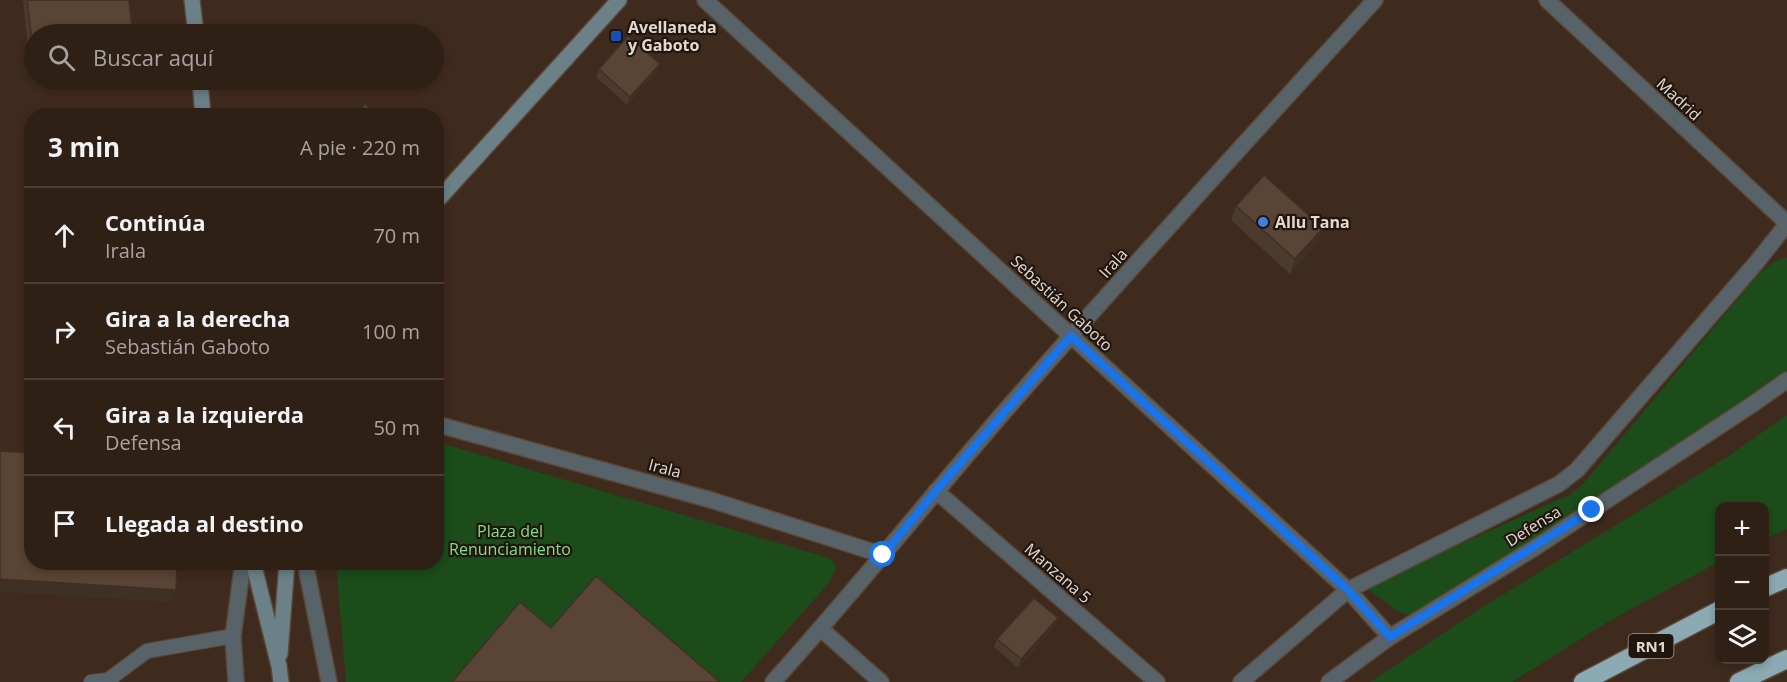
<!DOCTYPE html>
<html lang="es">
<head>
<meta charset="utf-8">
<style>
  :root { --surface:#2f2016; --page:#37281f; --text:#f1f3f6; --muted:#a7a3a1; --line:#4a3e35 }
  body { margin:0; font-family:"Open Sans",sans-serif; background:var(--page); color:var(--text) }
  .controls { position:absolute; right:18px; bottom:18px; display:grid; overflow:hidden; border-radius:12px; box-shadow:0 3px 9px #0003 }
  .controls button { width:54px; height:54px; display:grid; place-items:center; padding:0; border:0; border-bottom:2px solid var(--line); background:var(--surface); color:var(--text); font:30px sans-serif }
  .stop { position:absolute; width:18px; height:18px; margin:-14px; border:4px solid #1a73e8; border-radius:50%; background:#fff }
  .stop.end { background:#1a73e8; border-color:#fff; box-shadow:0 2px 6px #0008 }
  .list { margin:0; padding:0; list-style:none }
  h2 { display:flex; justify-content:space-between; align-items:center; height:78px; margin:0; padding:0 24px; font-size:26px }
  h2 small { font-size:20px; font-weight:400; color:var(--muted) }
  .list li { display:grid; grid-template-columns:39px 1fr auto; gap:18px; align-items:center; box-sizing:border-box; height:96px; padding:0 24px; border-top:2px solid var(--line) }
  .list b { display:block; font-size:22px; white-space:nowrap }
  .list p { margin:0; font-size:20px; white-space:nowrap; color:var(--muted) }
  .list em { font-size:20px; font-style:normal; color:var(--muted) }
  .icon { flex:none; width:33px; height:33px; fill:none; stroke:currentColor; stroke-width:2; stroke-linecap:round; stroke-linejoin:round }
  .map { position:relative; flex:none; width:1787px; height:682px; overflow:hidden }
  .search { position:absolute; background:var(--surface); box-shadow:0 3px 9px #0003; left:24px; top:24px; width:420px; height:66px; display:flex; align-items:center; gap:15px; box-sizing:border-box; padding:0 21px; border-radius:33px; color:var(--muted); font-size:22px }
  .panel { position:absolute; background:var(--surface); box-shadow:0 3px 9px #0003; left:24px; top:108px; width:420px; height:462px; border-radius:24px }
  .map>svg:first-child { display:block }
</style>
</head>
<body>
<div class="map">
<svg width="1787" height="682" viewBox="0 0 1787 682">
  <rect width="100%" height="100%" fill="#3f2b1d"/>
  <g fill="#1b4c1a">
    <polygon points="1785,257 1787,258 1787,370 1639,472 1423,610 1410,615 1399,612 1365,587 1571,494 1582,485 1757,276 1772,263"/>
    <polygon points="1787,415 1787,529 1765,539 1764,506 1720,506 1719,562 1611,620 1512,682 1370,682 1481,608 1727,457"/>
    <polygon points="437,442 832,559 836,569 828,584 741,682 719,682 545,640 456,682 346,682 336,563 436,562"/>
  </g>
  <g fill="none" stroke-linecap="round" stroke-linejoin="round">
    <defs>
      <polyline id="service" points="91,682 108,680 147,651 233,636"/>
      <g id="minor">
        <polyline points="705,0 1348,590 1390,637"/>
        <polyline points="1547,0 1787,223"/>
        <polyline points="436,424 711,500 883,555"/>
        <polyline points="936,491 1157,682"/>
        <polyline points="305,562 329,682"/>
        <polyline points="821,629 881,682"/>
        <polyline points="236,682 233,636 243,562"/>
        <path d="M773,682C855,591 931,496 1011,404C1130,268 1253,134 1375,0"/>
        <polyline points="1241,682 1348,590 1559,484 1577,470 1756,263 1787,224"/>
        <polyline points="1329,682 1390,637 1536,547 1753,404 1787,380"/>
      </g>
      <g id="secondary">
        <polyline points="192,0 196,34"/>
        <polyline points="200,80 203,116"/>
        <polyline points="436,202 619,0"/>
        <polyline points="253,562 279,666 281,682"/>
        <polyline points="280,654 287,562"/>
      </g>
      <g id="motorway">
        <polyline points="1764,588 1787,578"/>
        <polyline points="1583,682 1720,610"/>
        <polyline points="1739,682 1787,659"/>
      </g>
    </defs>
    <use href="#service" stroke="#5a4739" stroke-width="16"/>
    <use href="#minor" stroke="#5a4739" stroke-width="18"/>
    <use href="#secondary" stroke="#5a4739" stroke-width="18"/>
    <use href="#motorway" stroke="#5a4739" stroke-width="21"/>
    <use href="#service" stroke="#576368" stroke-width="14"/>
    <use href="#minor" stroke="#576368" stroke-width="15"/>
    <use href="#secondary" stroke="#6c8087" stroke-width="15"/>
    <use href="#motorway" stroke="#8baab4" stroke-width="18"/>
  </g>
  <g fill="#4d3a2e">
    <polygon points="23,0 129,0 34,34 34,59 29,59"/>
    <polygon points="599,69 656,72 627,105 596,77"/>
    <polygon points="1236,206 1318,243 1290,274 1231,220"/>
    <polygon points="1058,618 1054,627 1018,668 994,647 997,639"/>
  </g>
  <g fill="#3e3025">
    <polygon points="33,51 34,51 34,59 29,59"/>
    <polygon points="660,64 656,72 627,105 630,97"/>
    <polygon points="1323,228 1318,243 1290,274 1295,259"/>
    <polygon points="0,579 176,590 171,602 0,592"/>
    <polygon points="1058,618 1054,627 1018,668 1021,659"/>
  </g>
  <g fill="#594435" stroke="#3e3025" stroke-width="1.5">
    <polygon points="27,0 129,0 132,28 141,28 141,34 34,34 34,51 33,51"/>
    <polygon points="628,36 660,64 630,97 599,69"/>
    <polygon points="365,104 377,116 356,116"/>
    <polygon points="1264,175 1323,228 1295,259 1236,206"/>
    <polygon points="0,451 32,453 32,562 177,562 176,590 0,579"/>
    <polygon points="596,576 720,682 452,682 520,602 551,628"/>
    <polygon points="1034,598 1058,618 1021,659 997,639"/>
  </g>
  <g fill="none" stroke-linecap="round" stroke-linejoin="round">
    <polyline stroke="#1a73e8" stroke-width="8" points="883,555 936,491 1071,336 1348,590 1390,637 1592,510"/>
  </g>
  <rect fill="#1a4fb4" stroke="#1f1610" stroke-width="2" x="610" y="30" width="12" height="12" rx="3"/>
  <circle fill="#3f7fe0" stroke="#1f1610" stroke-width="2" cx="1263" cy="222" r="6"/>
  <g text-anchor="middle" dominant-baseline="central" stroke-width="4.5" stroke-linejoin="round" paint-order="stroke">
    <rect fill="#1f1610" stroke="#aa9e96" stroke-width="1.5" x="1628.5" y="634" width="45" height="24" rx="4.5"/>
    <g font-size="15" font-weight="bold" fill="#e5d8cf">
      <text x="1651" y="646">RN1</text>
    </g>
    <g font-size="16" font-weight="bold" fill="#e5d8cf" stroke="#1f1610" text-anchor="start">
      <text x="628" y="27">Avellaneda<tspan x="628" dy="18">y Gaboto</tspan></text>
      <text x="1275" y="222">Allu Tana</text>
    </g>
    <g font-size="16" fill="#e5d8cf" stroke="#1f1610">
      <text transform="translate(1679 99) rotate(43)">Madrid</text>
      <text transform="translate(1113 263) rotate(-48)">Irala</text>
      <text transform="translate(1062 303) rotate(43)">Sebastián Gaboto</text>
      <text transform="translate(665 468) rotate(15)">Irala</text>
      <text transform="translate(1533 526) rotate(-32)">Defensa</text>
      <text transform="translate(1058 573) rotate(41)">Manzana 5</text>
    </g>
    <g font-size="16" fill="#86dd82" stroke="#1f1610">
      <text x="510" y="531">Plaza del<tspan x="510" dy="18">Renunciamiento</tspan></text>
    </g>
  </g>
</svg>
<div class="controls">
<button>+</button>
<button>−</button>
<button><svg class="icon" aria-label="layers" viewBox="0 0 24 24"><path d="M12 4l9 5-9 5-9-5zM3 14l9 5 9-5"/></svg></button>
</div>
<div class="stop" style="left:883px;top:555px"></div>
<div class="stop end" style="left:1592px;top:510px"></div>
<div class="search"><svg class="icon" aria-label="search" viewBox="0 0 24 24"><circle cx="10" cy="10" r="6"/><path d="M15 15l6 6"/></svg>Buscar aquí</div>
<section class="panel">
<h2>3 min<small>A pie · 220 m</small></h2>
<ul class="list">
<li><svg class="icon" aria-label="ahead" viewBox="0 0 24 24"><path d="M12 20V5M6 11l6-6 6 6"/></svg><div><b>Continúa</b><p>Irala</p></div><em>70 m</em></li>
<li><svg class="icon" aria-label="right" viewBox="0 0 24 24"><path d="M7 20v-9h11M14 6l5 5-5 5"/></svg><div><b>Gira a la derecha</b><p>Sebastián Gaboto</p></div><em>100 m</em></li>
<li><svg class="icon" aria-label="left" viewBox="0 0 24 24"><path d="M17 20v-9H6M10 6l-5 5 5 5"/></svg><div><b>Gira a la izquierda</b><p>Defensa</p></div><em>50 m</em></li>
<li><svg class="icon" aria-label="arrive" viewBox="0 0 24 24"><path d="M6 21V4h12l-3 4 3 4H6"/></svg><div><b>Llegada al destino</b></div></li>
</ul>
</section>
</div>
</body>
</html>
